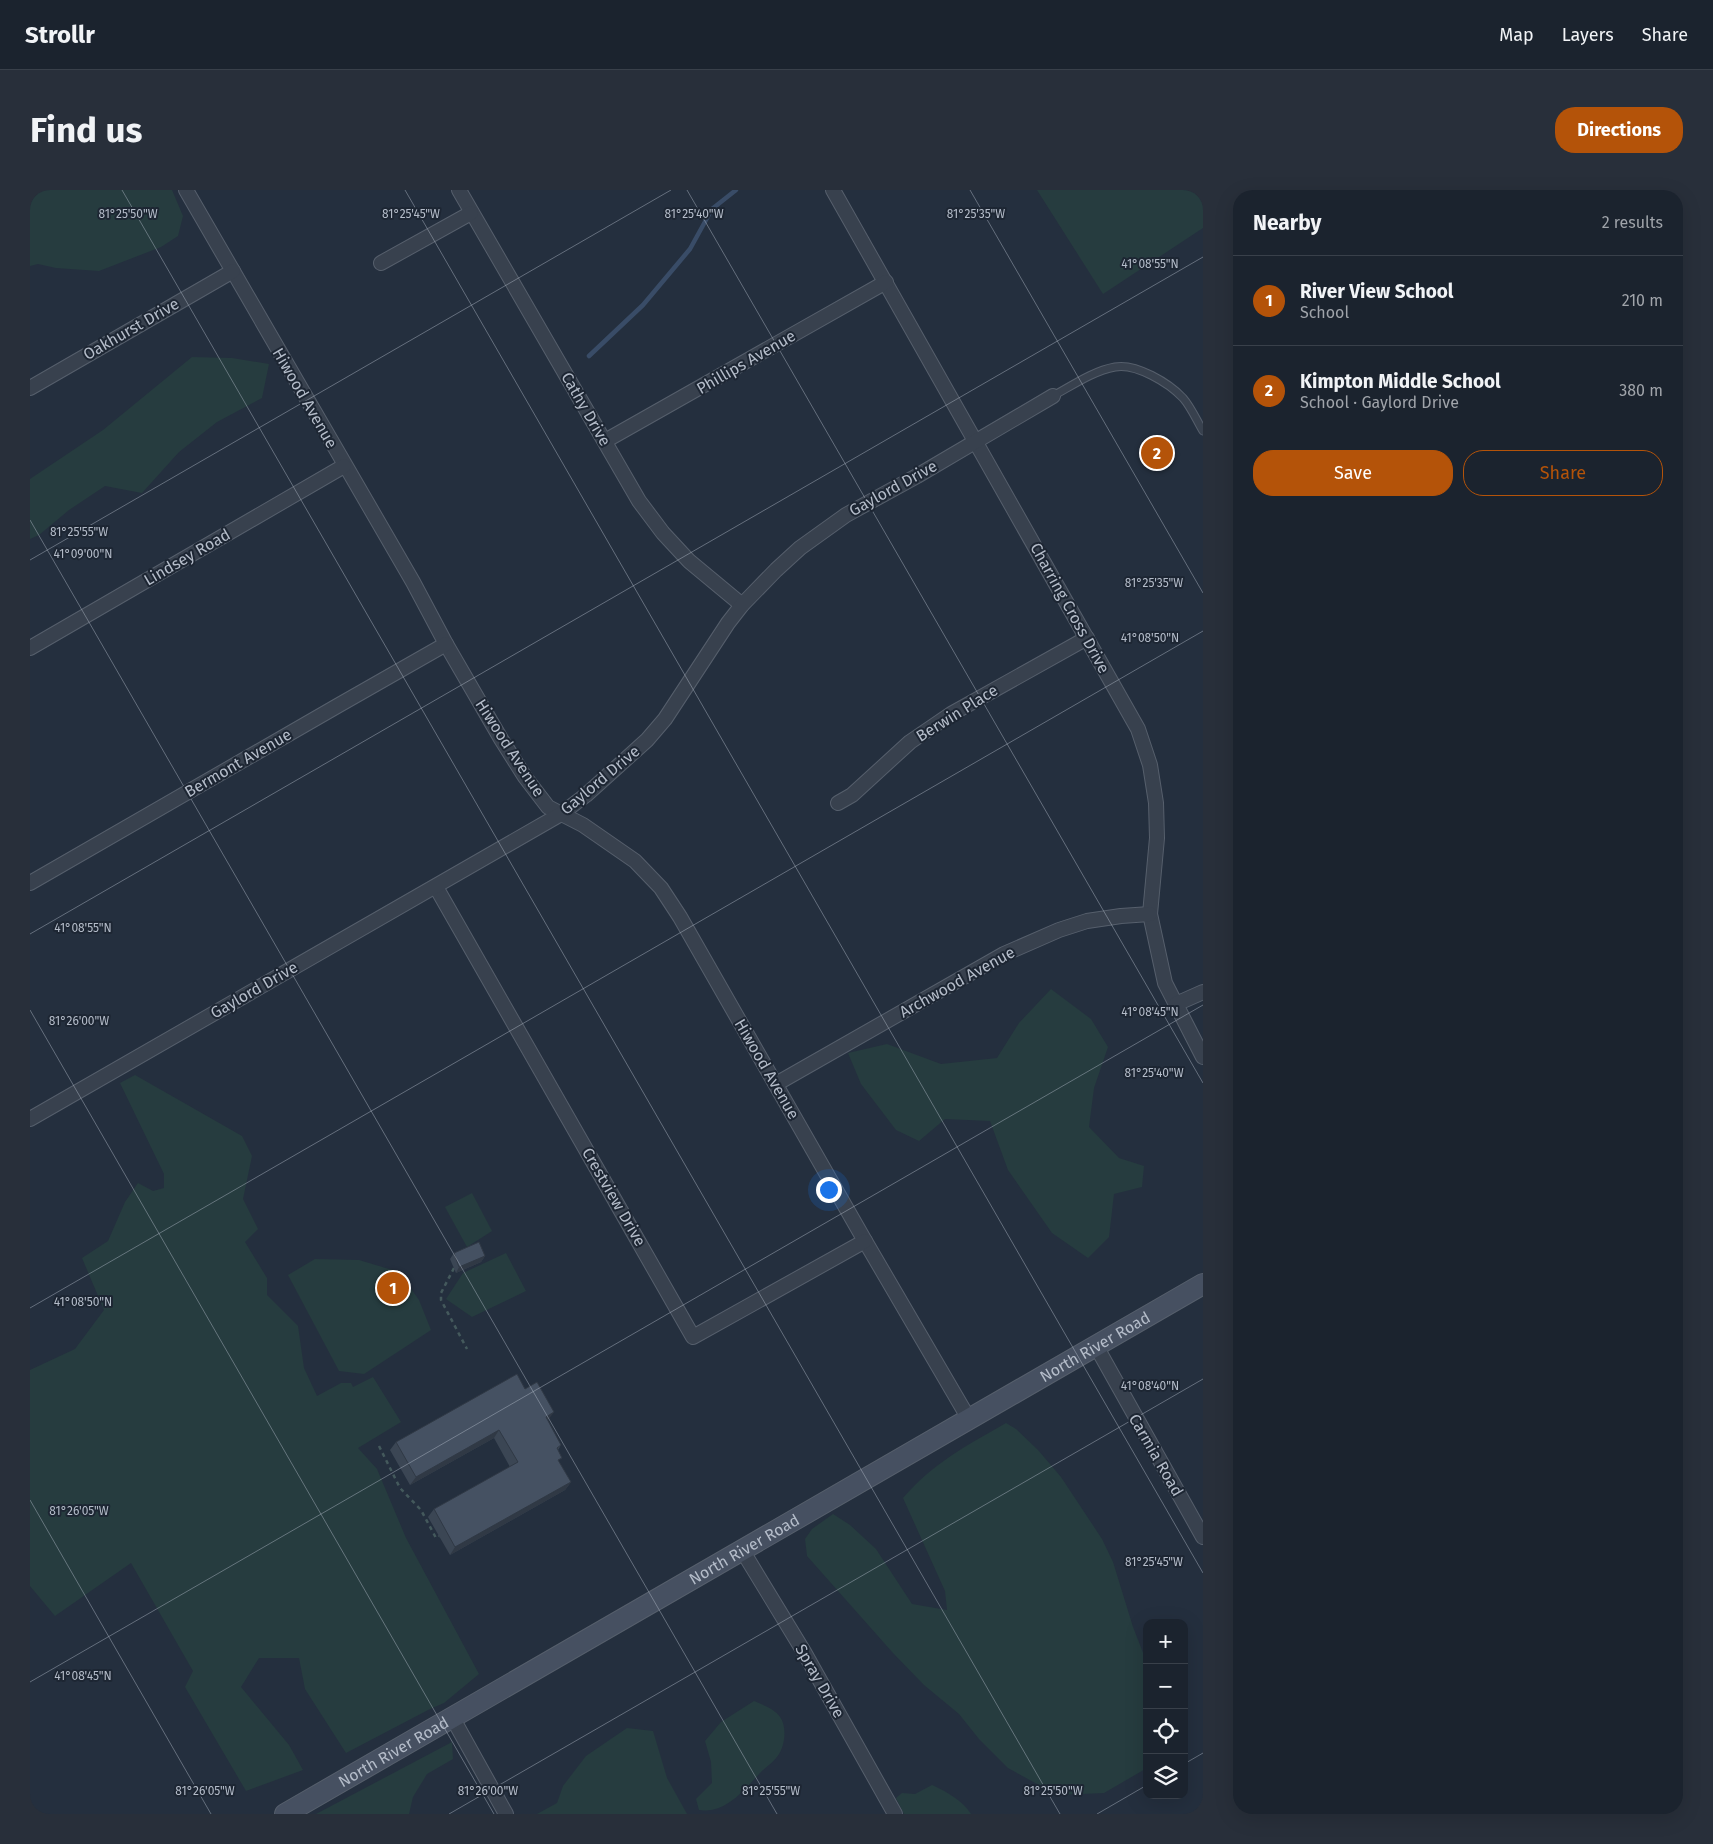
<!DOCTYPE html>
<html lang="en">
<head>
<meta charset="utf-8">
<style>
  :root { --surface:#1b232e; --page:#282f3a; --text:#f1f3f6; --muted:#a0a4aa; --line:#39404a; --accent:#b45309 }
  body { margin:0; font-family:"Fira Sans",sans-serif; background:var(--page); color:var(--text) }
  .controls { position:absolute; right:15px; bottom:15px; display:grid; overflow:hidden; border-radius:10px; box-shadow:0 5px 20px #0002 }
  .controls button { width:45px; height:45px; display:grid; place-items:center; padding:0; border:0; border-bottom:1px solid var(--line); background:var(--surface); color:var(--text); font:25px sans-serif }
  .you { position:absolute; left:798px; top:999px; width:18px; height:18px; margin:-12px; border:4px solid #fff; border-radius:50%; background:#1a73e8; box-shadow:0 0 0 8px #1a73e833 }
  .badge { display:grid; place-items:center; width:32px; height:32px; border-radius:50%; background:var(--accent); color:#fff; font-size:16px; font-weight:700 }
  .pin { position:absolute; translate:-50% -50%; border:2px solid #fff; box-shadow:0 1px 5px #0006 }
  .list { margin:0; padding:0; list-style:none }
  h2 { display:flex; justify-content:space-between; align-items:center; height:65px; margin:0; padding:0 20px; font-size:21px }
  h2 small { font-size:16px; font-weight:400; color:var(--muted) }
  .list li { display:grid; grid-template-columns:32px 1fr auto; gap:15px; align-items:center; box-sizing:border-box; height:90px; padding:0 20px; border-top:1px solid var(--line) }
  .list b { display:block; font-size:19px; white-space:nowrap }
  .list p { margin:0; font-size:16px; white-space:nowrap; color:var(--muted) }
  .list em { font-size:16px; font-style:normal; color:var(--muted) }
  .actions { display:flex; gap:10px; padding:15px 20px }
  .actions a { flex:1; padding:11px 0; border:1px solid var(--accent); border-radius:20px; text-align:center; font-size:18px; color:var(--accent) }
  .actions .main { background:var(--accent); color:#fff }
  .icon { flex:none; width:28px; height:28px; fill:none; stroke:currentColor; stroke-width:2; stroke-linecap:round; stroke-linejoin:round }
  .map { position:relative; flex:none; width:1173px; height:1624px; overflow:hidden; border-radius:20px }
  header { display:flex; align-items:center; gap:30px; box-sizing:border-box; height:70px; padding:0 25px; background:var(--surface); border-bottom:1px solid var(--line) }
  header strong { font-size:24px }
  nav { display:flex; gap:28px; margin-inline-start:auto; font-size:18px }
  .intro { display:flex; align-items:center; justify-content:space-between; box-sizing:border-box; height:120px; padding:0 30px }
  h1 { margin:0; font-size:35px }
  .button { padding:12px 22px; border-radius:20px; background:var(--accent); color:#fff; font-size:18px; font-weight:700 }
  main { display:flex; gap:30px; padding:0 30px }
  aside { flex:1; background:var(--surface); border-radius:20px; box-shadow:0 5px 20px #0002 }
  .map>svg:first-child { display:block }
</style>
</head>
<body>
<header>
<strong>Strollr</strong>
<nav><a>Map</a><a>Layers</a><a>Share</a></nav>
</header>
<div class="intro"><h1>Find us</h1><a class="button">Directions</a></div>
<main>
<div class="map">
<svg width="1173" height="1624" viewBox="0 0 1173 1624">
  <rect width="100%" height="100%" fill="#242f3e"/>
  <g fill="#263c3f">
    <polygon points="0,0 142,0 153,26 148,46 131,57 69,81 26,78 8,74 0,76"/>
    <polygon points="1007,0 1171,0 1173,3 1173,38 1073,104"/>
    <polygon points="162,167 202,168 239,174 232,208 187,232 149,262 112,303 75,296 39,320 9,345 0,349 0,289 73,240"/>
    <polygon points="1021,799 1061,829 1078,857 1064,898 1059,937 1089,968 1114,976 1112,997 1084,1004 1079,1047 1058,1068 1022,1043 978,980 960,931 915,929 889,951 866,940 831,894 818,863 857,854 911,874 967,868 989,833"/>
    <polygon points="105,885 212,946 222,966 213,1009 228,1039 215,1052 237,1088 237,1105 268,1136 274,1178 287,1206 311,1193 321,1193 323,1197 343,1187 371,1232 328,1258 347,1279 376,1348 449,1484 414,1513 400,1519 316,1563 275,1499 269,1468 229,1468 211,1497 259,1555 273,1580 216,1601 155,1497 163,1481 101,1373 25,1426 0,1396 0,1180 45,1159 74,1120 52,1068 78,1051 95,1012 108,993 123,1001 134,998 134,984 90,893"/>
    <polygon points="442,1003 462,1041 437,1057 415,1017"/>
    <polygon points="476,1063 496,1101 442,1127 416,1109 433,1083"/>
    <polygon points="285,1069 329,1070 369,1082 389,1110 401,1140 334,1184 309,1181 258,1085"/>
    <path d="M976,1233L986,1239L1008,1260L1031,1287L1072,1349L1083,1372L1103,1437L1117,1473V1578L1074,1603L1027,1605L978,1578L949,1549L929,1524L894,1495L863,1463L777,1366L775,1349L782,1339L803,1324L820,1335L846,1359L882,1414L917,1420L915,1401L873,1308C903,1273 936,1256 976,1233Z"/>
    <path d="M724,1511C733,1515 745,1519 750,1527C757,1536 755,1555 749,1564C745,1571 736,1577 730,1583C714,1600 696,1624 669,1620L666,1609L682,1593L681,1572L675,1551L691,1532Z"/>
    <polygon points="597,1538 623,1541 637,1588 657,1624 507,1624 527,1613 533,1596 556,1566"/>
    <polygon points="422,1552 423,1569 397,1584 383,1607 379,1624 286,1624"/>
    <path d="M902,1595C916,1601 933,1611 941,1624H874L866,1608L872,1603L885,1604Z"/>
  </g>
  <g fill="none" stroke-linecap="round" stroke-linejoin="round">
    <polyline stroke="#394c67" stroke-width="4.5" points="559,166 613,115 660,59 682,19 706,0"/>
    <defs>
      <path id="lane" d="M1023,206C1043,195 1063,181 1085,177C1106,173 1139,193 1153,208C1161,217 1167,231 1173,241"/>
      <g id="street">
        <polyline points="156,0 383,392 416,454 471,549 495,587 518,617 553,635 605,671 631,698 650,727 835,1051 939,1229"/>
        <polyline points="429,0 609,311 633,343 659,371 712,415"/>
        <polyline points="803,0 1108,539 1120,575 1126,613 1127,648 1120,724 1135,793 1173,867"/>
        <polyline points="351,73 441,23"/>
        <polyline points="0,198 203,81"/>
        <polyline points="575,251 856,92"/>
        <polyline points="0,458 314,276"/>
        <polyline points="808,613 822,605 880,552 921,524 1057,448"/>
        <polyline points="0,693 309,515 416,454"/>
        <polyline points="406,697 663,1147 835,1051"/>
        <polyline points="1146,814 1173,802"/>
        <polyline points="746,894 974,764 1029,740 1057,731 1091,726 1120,724"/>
        <polyline points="0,929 531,624 556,605 617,550 635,529 698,433 712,415 746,380 770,358 816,325 887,286 1023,206"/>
        <polyline points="1066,1156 1173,1347"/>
        <polyline points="712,1360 774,1462 865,1624"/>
        <polyline points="422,1527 476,1624"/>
      </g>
      <g id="secondary">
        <path id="s1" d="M255,1624L1173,1094"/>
      </g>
    </defs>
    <use href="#lane" stroke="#565f6c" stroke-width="9"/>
    <use href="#street" stroke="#565f6c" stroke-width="16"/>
    <use href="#secondary" stroke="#565f6c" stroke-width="22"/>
    <g stroke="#44595c" stroke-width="2.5" stroke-dasharray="4 4" stroke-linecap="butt">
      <polyline points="424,1078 411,1103 411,1110 437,1159"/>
      <polyline points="349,1256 370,1298 391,1320 406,1348 409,1346"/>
    </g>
    <use href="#lane" stroke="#38414e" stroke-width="7"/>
    <use href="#street" stroke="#38414e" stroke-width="14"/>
    <use href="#secondary" stroke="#465061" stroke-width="20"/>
  </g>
  <g fill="#3b4654">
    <polygon points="424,1063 455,1066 451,1072 426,1083 420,1069"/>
    <polygon points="495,1199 518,1230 518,1231 531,1255 528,1260 529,1272 541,1292 535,1300 420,1365 398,1327 404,1319 480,1277 464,1248 380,1295 360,1260 366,1252"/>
  </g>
  <g fill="#303945">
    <polygon points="455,1066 451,1072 426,1083 429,1077"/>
    <polygon points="524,1222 518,1230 510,1235 516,1227"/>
    <polygon points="469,1240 464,1248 380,1295 386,1287"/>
    <polygon points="541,1292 535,1300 420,1365 425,1357"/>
  </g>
  <g fill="#455162" stroke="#303945">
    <polygon points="449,1052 455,1066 429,1077 424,1063"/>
    <polygon points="487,1184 495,1199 507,1192 524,1222 516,1227 531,1255 527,1258 532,1268 528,1270 541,1292 425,1357 404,1319 488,1272 469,1240 386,1287 366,1252"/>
  </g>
  <path fill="none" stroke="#b4bcc9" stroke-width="1" stroke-opacity="0.45" d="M92,0L1030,1624M375,0L1173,1383M657,0L1173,893M940,0L1173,403M0,330L747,1624M0,370L641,0M0,744L1173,67M0,820L464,1624M0,1118L1173,441M0,1310L181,1624M0,1492L1173,815M1154,1574L1173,1563M419,1624L1173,1189M1067,1624L1117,1595"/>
  <g text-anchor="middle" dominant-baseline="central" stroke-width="4" stroke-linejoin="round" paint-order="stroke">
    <g font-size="16" fill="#b4bcc9" stroke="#1d2633">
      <text transform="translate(101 139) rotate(-30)">Oakhurst Drive</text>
      <text transform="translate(716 172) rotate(-30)">Phillips Avenue</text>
      <text transform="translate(275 208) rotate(60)">Hiwood Avenue</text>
      <text transform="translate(556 219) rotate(60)">Cathy Drive</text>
      <text transform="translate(863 298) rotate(-29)">Gaylord Drive</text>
      <text transform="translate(157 367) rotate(-30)">Lindsey Road</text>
      <text transform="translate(1040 418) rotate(61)">Charring Cross Drive</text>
      <text transform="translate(927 523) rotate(-32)">Berwin Place</text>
      <text transform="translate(480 558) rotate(57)">Hiwood Avenue</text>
      <text transform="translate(208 573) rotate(-30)">Bermont Avenue</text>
      <text transform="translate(570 590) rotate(-40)">Gaylord Drive</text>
      <text transform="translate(927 792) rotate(-29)">Archwood Avenue</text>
      <text transform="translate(224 800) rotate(-30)">Gaylord Drive</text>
      <text transform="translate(737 879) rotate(60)">Hiwood Avenue</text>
      <text transform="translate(584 1007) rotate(60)">Crestview Drive</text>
      <text stroke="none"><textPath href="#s1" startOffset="935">North River Road</textPath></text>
      <text transform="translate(1126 1265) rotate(60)">Carmia Road</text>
      <text stroke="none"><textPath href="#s1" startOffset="530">North River Road</textPath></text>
      <text transform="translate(790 1491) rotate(60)">Spray Drive</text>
      <text stroke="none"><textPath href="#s1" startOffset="125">North River Road</textPath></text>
    </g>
  </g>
  <g font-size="12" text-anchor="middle" fill="#b4bcc9" stroke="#1d2633" stroke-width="4" stroke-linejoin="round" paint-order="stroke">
    <text x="98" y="28">81°25'50"W</text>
    <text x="381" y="28">81°25'45"W</text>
    <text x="946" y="28">81°25'35"W</text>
    <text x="664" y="28">81°25'40"W</text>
    <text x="1120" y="78">41°08'55"N</text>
    <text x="49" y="346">81°25'55"W</text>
    <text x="53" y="368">41°09'00"N</text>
    <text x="1124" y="397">81°25'35"W</text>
    <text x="1120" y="452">41°08'50"N</text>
    <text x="53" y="742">41°08'55"N</text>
    <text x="1120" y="826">41°08'45"N</text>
    <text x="49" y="835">81°26'00"W</text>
    <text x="1124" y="887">81°25'40"W</text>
    <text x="53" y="1116">41°08'50"N</text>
    <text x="1120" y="1200">41°08'40"N</text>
    <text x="49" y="1325">81°26'05"W</text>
    <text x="1124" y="1376">81°25'45"W</text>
    <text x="53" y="1490">41°08'45"N</text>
    <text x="175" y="1605">81°26'05"W</text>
    <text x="458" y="1605">81°26'00"W</text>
    <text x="741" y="1605">81°25'55"W</text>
    <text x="1023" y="1605">81°25'50"W</text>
  </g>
</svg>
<div class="controls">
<button>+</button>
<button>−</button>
<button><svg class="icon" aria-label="locate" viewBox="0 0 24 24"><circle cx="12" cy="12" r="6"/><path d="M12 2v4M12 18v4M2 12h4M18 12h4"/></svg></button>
<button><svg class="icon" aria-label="layers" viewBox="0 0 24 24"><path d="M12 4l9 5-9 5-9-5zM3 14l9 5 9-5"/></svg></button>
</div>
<div class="you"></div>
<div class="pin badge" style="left:363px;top:1098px">1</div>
<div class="pin badge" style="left:1127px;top:263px">2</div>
</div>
<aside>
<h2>Nearby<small>2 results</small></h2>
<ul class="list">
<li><span class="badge">1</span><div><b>River View School</b><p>School</p></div><em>210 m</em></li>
<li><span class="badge">2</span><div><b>Kimpton Middle School</b><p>School · Gaylord Drive</p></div><em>380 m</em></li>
</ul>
<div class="actions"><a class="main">Save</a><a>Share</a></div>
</aside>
</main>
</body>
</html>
